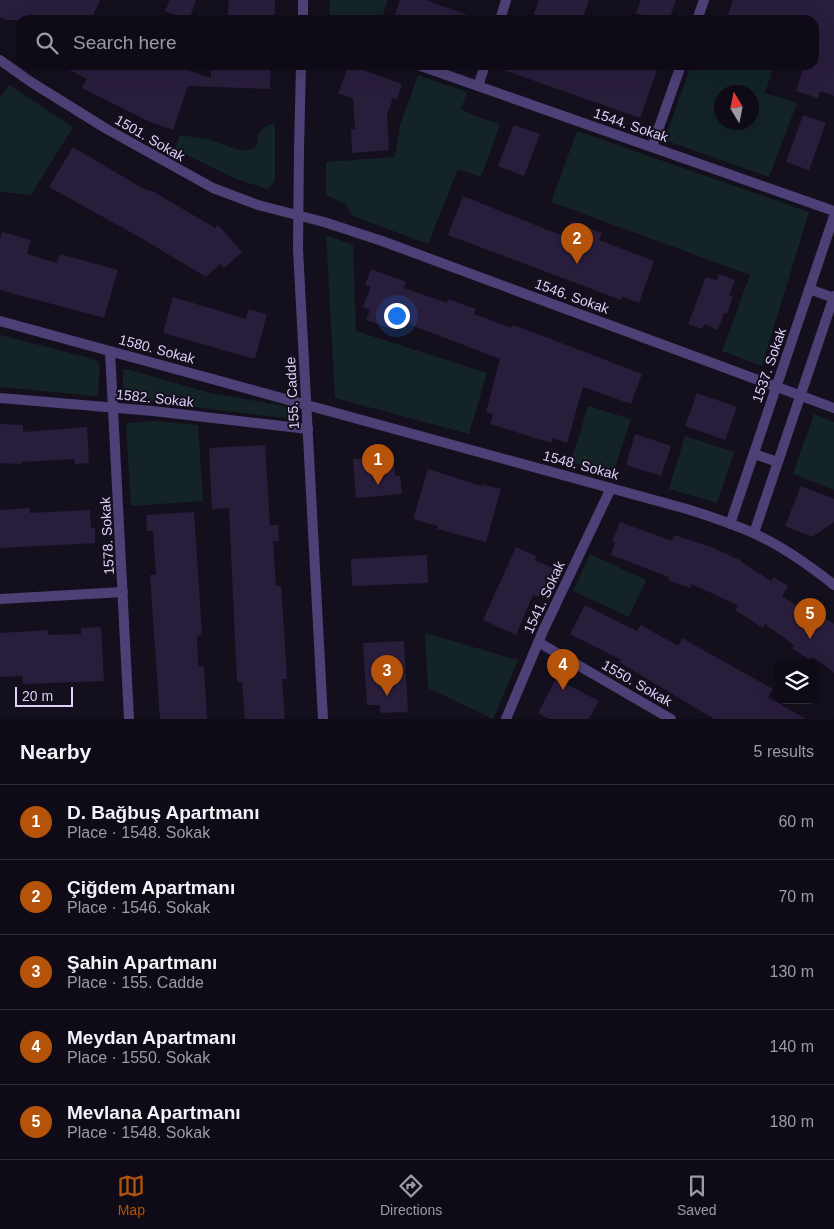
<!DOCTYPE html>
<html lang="en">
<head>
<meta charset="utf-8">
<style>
  :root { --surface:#0f0b16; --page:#18141f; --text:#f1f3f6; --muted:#9b9ba1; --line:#2f2b35; --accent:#b45309 }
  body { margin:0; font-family:Helvetica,sans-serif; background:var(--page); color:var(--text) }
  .controls { position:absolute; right:15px; bottom:15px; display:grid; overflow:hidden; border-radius:10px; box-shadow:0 5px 20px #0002 }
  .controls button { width:45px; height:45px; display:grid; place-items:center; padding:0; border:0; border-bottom:1px solid var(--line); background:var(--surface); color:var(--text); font:25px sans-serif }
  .compass { position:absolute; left:714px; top:85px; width:45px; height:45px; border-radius:50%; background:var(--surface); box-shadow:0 5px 20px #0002; rotate:350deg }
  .scale { position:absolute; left:15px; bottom:12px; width:58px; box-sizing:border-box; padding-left:5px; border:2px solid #ddd1f9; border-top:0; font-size:14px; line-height:18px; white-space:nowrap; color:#ddd1f9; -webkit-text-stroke:4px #140f1d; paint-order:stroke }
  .you { position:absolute; left:396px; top:315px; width:18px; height:18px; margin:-12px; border:4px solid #fff; border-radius:50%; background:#1a73e8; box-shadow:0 0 0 8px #1a73e833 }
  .badge { display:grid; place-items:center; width:32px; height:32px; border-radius:50%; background:var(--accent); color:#fff; font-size:16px; font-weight:700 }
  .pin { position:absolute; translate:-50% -41px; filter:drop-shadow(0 1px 2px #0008) }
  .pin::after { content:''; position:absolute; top:26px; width:18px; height:15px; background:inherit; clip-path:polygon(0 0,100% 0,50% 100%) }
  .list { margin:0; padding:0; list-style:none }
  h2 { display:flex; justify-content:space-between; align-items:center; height:65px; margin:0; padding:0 20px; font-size:21px }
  h2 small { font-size:16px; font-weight:400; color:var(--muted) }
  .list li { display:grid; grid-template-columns:32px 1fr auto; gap:15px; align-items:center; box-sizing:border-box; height:75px; padding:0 20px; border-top:1px solid var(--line) }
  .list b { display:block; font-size:19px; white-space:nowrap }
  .list p { margin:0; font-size:16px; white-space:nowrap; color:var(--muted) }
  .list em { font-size:16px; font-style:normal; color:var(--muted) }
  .icon { flex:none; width:28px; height:28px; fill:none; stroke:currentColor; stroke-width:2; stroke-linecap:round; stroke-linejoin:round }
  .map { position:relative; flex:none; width:834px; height:719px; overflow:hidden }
  .search { position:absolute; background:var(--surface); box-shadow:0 5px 20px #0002; left:15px; right:15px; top:15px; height:55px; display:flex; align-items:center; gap:12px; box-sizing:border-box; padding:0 18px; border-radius:15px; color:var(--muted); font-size:19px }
  .sheet { height:440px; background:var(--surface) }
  nav { display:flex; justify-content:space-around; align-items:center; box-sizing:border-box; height:70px; border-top:1px solid var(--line); background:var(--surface); font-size:14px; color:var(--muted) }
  nav a { display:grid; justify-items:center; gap:2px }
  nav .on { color:var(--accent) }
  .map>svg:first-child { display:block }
</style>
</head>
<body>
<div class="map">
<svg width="834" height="719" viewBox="0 0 834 719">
  <rect width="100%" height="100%" fill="#140f1d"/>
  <g fill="#132326" fill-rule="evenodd">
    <polygon points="330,0 388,0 381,20 329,20"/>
    <path d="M691,65L774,66L765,93L797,103L769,177L667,141L666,136ZM722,92H752V122H722Z"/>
    <polygon points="418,75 467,92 461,109 475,116 500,124 481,177 458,169 428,244 353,216 345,204 328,196 326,193 326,162 395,157 400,125"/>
    <polygon points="9,85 73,127 31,195 0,192 0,97"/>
    <path d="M275,123V181L267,189L236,179L175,149L180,135C190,137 201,137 211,140C220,143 243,154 252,149C264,142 247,132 275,123Z"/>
    <polygon points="577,131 809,212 762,366 722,351 750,275 551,202"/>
    <polygon points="326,235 353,245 356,331 487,373 469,434 335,398"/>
    <polygon points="0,335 94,359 99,364 100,367 98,394 95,396 0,387"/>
    <polygon points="127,369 210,393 285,406 288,408 288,416 284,418 129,399 125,397 123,389 123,370"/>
    <polygon points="588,406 631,419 613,474 571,462"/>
    <polygon points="814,414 834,422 834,490 793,474"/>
    <polygon points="157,421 198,425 203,501 131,506 126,425 129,423"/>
    <polygon points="685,436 734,452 717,503 669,489"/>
    <polygon points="590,554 646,580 629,617 573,591"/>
    <polygon points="425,633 518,660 493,719 428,688"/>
  </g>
  <g fill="#291d3c">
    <polygon points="0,0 100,0 91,20 6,20 0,17"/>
    <polygon points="170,0 196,0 189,20 165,11"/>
    <polygon points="229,0 275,0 274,20 227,20"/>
    <polygon points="400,0 426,0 476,18 475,20 393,20"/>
    <polygon points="539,0 589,0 582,20 532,20"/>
    <polygon points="641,0 676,0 669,20 656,20 636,13"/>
    <polygon points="733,0 834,0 834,96 820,91 818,98 796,91 804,65 814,65 814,20 726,20"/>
    <polygon points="59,65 172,65 211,78 211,70 217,70 218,65 271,65 270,89 188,86 173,130 150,122 82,88 87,79"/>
    <polygon points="349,65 402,84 397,99 393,98 387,115 389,150 352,153 351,129 355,129 353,98 338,93"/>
    <polygon points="495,65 659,65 640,118 495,67"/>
    <polygon points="803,115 826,123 809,170 786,162"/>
    <polygon points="514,125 540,134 524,176 498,166"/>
    <polygon points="73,147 142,188 154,192 215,228 218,225 242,252 224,268 220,264 206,277 141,238 49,187"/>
    <polygon points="463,196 565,237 571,221 602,233 599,240 654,261 639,303 622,297 621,300 448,235"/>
    <polygon points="2,232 31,240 27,254 57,263 60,254 118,270 104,318 0,290 0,240"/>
    <polygon points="371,269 406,282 404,288 447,303 448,299 476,309 474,314 511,328 512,325 543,336 642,374 631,404 583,387 567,443 553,438 551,443 490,424 493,414 486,412 500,359 393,318 389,328 366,320 370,310 363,307 371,287 365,285"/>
    <polygon points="719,274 735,280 729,296 733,297 727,314 724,313 718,330 704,324 702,329 688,324 706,277 717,280"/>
    <polygon points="173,297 246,319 249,309 267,314 255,359 163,333"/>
    <polygon points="697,393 737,407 725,440 685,426"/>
    <polygon points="0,424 23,425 23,432 87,427 89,463 75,464 74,459 21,462 21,464 0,463"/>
    <polygon points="635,434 671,446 661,476 626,465"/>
    <polygon points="265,445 270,525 278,525 279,541 273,541 276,586 281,586 283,615 287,679 282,679 285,719 245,719 242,682 237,682 229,508 212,509 209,448"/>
    <polygon points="394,456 395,476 400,476 402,494 356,498 353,459"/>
    <polygon points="428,469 481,486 481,484 501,489 486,542 437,529 438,526 413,519"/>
    <polygon points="801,486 834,499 834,522 812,537 785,526"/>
    <polygon points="30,508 30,513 90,510 91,528 95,528 95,543 0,548 0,510"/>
    <polygon points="194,512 202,635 197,636 198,667 204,666 207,719 160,719 150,575 156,575 153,531 147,531 146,515"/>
    <polygon points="620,522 672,541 674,535 711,547 742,561 741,562 771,581 774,577 788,586 782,596 807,613 811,608 834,624 834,673 813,657 810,660 792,648 794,645 765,624 763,628 735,610 738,605 691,584 690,588 668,580 669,577 611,555 615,542 612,541"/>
    <polygon points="516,547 536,556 535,560 553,568 539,597 533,595 516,635 483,620"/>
    <polygon points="427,555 428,583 352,586 351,559"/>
    <polygon points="585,605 637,631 641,625 678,646 682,638 773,689 768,697 806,719 714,719 619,662 621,660 570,634"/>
    <polygon points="101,627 104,681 23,684 22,676 0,677 0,633 48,630 48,635 81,634 81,628"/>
    <polygon points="404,641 408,712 380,713 380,705 367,705 363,643"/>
    <polygon points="556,679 599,701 589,719 549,719 538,713"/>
  </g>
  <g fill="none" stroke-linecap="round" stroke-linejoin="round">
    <g stroke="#4d4076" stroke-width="10">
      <polyline points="809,289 834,298"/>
      <polyline points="0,398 153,411 308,429"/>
      <polyline points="754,454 778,462"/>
      <polyline points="0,599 123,592"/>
    </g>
    <g stroke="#4d4076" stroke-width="10">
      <polyline points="500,20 506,0"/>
      <polyline points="697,20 704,0"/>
      <polyline points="0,60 31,82 105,128 213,188 258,205 324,222 382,241 834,408"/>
      <polyline points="418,65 834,211"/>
      <polyline points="478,86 485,65"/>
      <polyline points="652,147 681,65"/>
      <path d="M0,321L687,509C709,516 731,523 753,533C782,546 809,565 834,585"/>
      <polyline points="110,351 129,719"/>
      <polyline points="730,524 834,216"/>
      <polyline points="754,533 834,296"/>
      <polyline points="538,642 671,719"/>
      <polyline points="506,719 543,631 611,488"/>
    </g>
    <g stroke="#4d4076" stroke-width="10">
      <polyline points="303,20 303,0"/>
      <polyline points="301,65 299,150 298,249 323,719"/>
    </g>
  </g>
  <g text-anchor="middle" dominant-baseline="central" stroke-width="4" stroke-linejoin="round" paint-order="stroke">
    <g font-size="14" fill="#ddd1f9" stroke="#140f1d">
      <text transform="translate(631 125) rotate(19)">1544. Sokak</text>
      <text transform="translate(150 138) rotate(30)">1501. Sokak</text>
      <text transform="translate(572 296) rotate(20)">1546. Sokak</text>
      <text transform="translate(157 349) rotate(15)">1580. Sokak</text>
      <text transform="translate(769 365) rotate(-71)">1537. Sokak</text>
      <text transform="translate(292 393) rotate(-93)">155. Cadde</text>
      <text transform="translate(155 398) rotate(6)">1582. Sokak</text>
      <text transform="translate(581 465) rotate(15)">1548. Sokak</text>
      <text transform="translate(107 536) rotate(-93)">1578. Sokak</text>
      <text transform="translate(544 597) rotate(-65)">1541. Sokak</text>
      <text transform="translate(637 683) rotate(30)">1550. Sokak</text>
    </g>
  </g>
</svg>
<div class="controls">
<button><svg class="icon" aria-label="layers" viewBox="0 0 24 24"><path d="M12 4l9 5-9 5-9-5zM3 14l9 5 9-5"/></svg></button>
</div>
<svg class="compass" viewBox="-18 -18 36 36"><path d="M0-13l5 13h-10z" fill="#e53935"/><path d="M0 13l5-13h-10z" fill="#9b9ba1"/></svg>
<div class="scale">20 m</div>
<div class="you"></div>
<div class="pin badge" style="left:378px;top:485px">1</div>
<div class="pin badge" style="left:577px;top:264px">2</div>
<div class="pin badge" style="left:387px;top:696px">3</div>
<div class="pin badge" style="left:563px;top:690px">4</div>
<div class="pin badge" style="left:810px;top:639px">5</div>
<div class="search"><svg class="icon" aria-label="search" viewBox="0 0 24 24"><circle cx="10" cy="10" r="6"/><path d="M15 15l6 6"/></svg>Search here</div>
</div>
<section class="sheet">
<h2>Nearby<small>5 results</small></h2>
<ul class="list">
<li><span class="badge">1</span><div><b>D. Bağbuş Apartmanı</b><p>Place · 1548. Sokak</p></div><em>60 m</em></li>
<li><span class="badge">2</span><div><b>Çiğdem Apartmanı</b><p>Place · 1546. Sokak</p></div><em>70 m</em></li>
<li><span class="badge">3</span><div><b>Şahin Apartmanı</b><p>Place · 155. Cadde</p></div><em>130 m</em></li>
<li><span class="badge">4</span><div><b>Meydan Apartmanı</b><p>Place · 1550. Sokak</p></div><em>140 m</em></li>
<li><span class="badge">5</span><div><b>Mevlana Apartmanı</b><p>Place · 1548. Sokak</p></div><em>180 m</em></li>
</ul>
</section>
<nav>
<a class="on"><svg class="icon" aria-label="map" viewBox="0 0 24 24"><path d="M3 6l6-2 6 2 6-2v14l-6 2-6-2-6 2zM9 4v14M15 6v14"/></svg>Map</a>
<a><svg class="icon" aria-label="directions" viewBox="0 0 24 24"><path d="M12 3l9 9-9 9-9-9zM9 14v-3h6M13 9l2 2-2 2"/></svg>Directions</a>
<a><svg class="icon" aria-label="saved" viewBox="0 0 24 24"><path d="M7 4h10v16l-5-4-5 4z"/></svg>Saved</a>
</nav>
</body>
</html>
